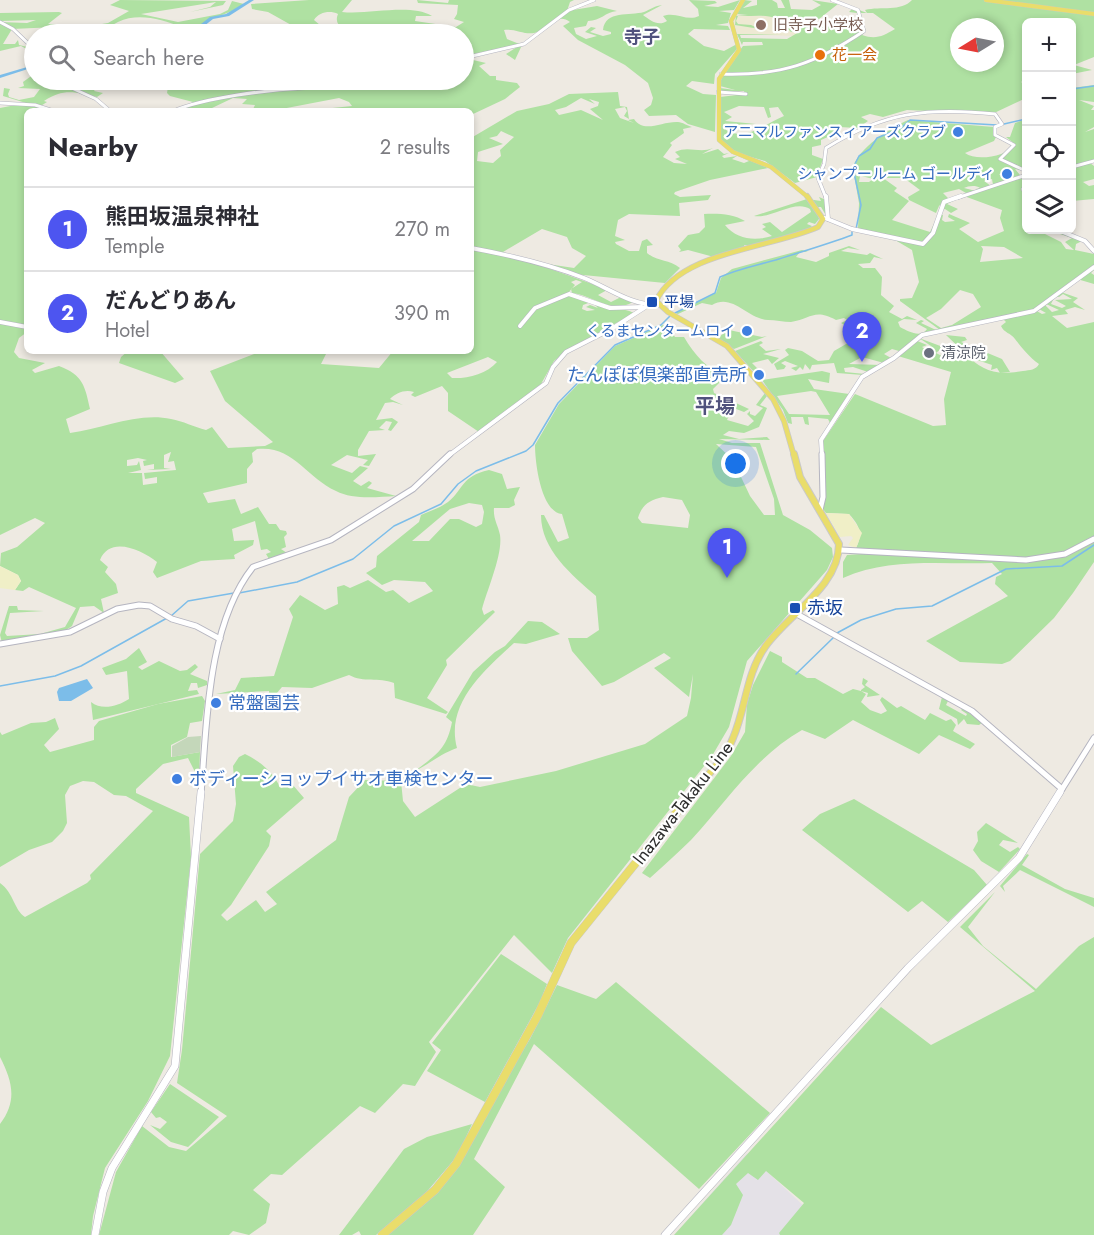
<!DOCTYPE html>
<html lang="en">
<head>
<meta charset="utf-8">
<style>
  :root { --surface:#fff; --page:#f7f7f7; --text:#2b2b33; --muted:#7c7c81; --line:#e1e1e2; --accent:#4d55f0 }
  body { margin:0; font-family:Jost,"Noto Sans JP",sans-serif; background:var(--page); color:var(--text) }
  .controls { position:absolute; right:18px; top:18px; display:grid; overflow:hidden; border-radius:9px; box-shadow:0 3px 9px #0003 }
  .controls button { width:54px; height:54px; display:grid; place-items:center; padding:0; border:0; border-bottom:2px solid var(--line); background:var(--surface); color:var(--text); font:30px sans-serif }
  .compass { position:absolute; left:950px; top:18px; width:54px; height:54px; border-radius:50%; background:var(--surface); box-shadow:0 3px 9px #0003; rotate:260deg }
  .you { position:absolute; left:736px; top:464px; width:21px; height:21px; margin:-15px; border:4px solid #fff; border-radius:50%; background:#1a73e8; box-shadow:0 0 0 9px #1a73e833 }
  .badge { display:grid; place-items:center; width:39px; height:39px; border-radius:50%; background:var(--accent); color:#fff; font-size:20px; font-weight:700 }
  .pin { position:absolute; translate:-50% -50px; filter:drop-shadow(0 2px 3px #0008) }
  .pin::after { content:''; position:absolute; top:32px; width:21px; height:18px; background:inherit; clip-path:polygon(0 0,100% 0,50% 100%) }
  .list { margin:0; padding:0; list-style:none }
  h2 { display:flex; justify-content:space-between; align-items:center; height:78px; margin:0; padding:0 24px; font-size:26px }
  h2 small { font-size:20px; font-weight:400; color:var(--muted) }
  .list li { display:grid; grid-template-columns:39px 1fr auto; gap:18px; align-items:center; box-sizing:border-box; height:84px; padding:0 24px; border-top:2px solid var(--line) }
  .list b { display:block; font-size:22px; white-space:nowrap }
  .list p { margin:0; font-size:20px; white-space:nowrap; color:var(--muted) }
  .list em { font-size:20px; font-style:normal; color:var(--muted) }
  .icon { flex:none; width:33px; height:33px; fill:none; stroke:currentColor; stroke-width:2; stroke-linecap:round; stroke-linejoin:round }
  .map { position:relative; flex:none; width:1094px; height:1235px; overflow:hidden }
  .search { position:absolute; background:var(--surface); box-shadow:0 3px 9px #0003; left:24px; top:24px; width:450px; height:66px; display:flex; align-items:center; gap:15px; box-sizing:border-box; padding:0 21px; border-radius:33px; color:var(--muted); font-size:22px }
  .panel { position:absolute; background:var(--surface); box-shadow:0 3px 9px #0003; left:24px; top:108px; width:450px; height:246px; border-radius:9px }
  .map>svg:first-child { display:block }
</style>
</head>
<body>
<div class="map">
<svg width="1094" height="1235" viewBox="0 0 1094 1235">
  <rect width="100%" height="100%" fill="#eeeae2"/>
  <polygon fill="#e4e1e7" points="747,1153 835,1235 674,1235"/>
  <polygon fill="#eee9d3" points="735,15 775,16 784,19 790,28 799,32 794,36 737,34 733,23"/>
  <g fill="#afe1a2" fill-rule="evenodd">
    <path d="M120,0L226,1L223,5L190,12L210,7L216,2L141,14L178,22L220,14L228,10L232,1L244,4C232,14 215,15 202,24L204,26L192,31L194,34H165L180,31L182,27C162,20 139,12 118,22C106,28 92,35 79,34L88,31L90,26L108,23L129,11L110,5Z"/>
    <path d="M309,0H352L342,12C369,15 410,3 432,16H416L415,21L456,27L464,22L454,19L457,14L458,5L418,3L417,0L448,3L449,0H440H574L570,2L567,11L597,6L617,11C605,12 601,21 588,21L586,26L574,28L576,34L586,39L597,36L585,32L591,27L596,28L590,32L603,36L611,34V32L603,30C605,10 630,16 644,12C651,9 655,6 662,5L643,15C650,20 658,27 667,21L663,16C676,11 687,22 699,16L698,9L689,0L715,1L717,3L704,6L718,7L740,0L734,10L719,11L731,13L728,23L716,25L728,26L730,30L694,29L688,34L704,46L724,51L737,44V49L715,74L714,84L692,81L686,86L703,94L716,95L715,132L688,124L676,115L649,116L644,110L651,105L653,98L648,83L625,65L578,40L563,26L570,22C556,11 547,31 534,33C525,35 514,28 504,30L507,39L522,45L515,60L506,54L517,47L464,58V34H352C345,29 333,26 338,14C330,10 319,12 314,20L327,31L339,34H259L293,26L268,12L252,9L251,4Z"/>
    <path d="M744,0L752,1L743,8L757,5V0H772L777,3L778,8H785L781,0H789L791,9L812,10L821,5L812,0L838,4L819,19L808,17L806,20L825,26L860,29L857,13L849,12L853,8L856,10L866,31L862,35C876,40 883,36 895,29L873,13H861L859,10L867,13L865,10C881,6 901,12 912,0H1094V57L1074,65L1092,70L1072,74V22H1026V79L1021,82L1026,85V98L992,114L907,110L883,117L870,114L861,117L868,121L858,128L839,127V132L821,140V145L812,147V155L823,159L817,177L795,183L765,161L737,153L721,142L720,97L745,94L744,91L720,92V88L735,90L720,86L722,75L743,46L763,45L762,42H743L742,45L737,34L783,35H740L741,38L787,39L799,32H791L787,28L771,29L786,28C776,11 756,17 738,16L736,21L738,24L751,25L760,29L735,25L736,16L748,15L736,14ZM959,27H995V63H959ZM739,106L764,107L768,118L771,117L769,108L778,107L784,116C766,123 747,142 726,130V125L756,124L725,121L732,117L724,112Z"/>
    <polygon points="59,12 62,13 48,24 59,25 56,27 12,29 3,44 15,44 18,40 19,45 32,48 34,53 21,46 0,51 0,22 27,23 36,20 0,21 0,13"/>
    <polygon points="473,60 486,63 479,66 490,76 496,76 496,80 517,83 520,87 505,99 471,115 471,111 303,111 352,106 349,102 339,98 271,111 252,111 255,105 242,104 247,99 233,98 212,108 219,111 175,111 193,102 170,96 167,93 168,87 157,80 436,80 437,85 463,81 464,66 472,67 468,62"/>
    <path d="M34,74V80H116L106,88H103L109,82H100L94,91L103,93L97,97C76,92 63,88 44,101L47,102L39,107L40,110L27,111V332L19,338L14,352L19,358L45,363L32,370L35,373L59,366C83,375 85,386 90,409L66,419L70,433C103,429 137,412 171,419C183,421 194,427 206,430L212,427L228,448L265,446L273,442L225,401L210,371L262,351H336L326,354L321,364L379,368L393,351H471V138L517,111L549,104L569,94L618,92L620,106L627,107L629,119L624,116L627,111L625,107L615,109L620,118L634,123L628,120L634,119C644,134 662,121 678,122C682,122 688,126 692,127L683,129L684,133L670,143L672,145L663,157L674,163L687,164L675,159L680,157L675,152C689,145 699,154 713,148L702,154L718,149L724,154L729,153L722,156L724,158L737,156L732,159L744,163L749,161L741,157L768,168L710,180L675,192L674,194L680,197L711,195L708,200L679,203L680,216L629,214L618,220L615,236L625,240L615,242L616,244L629,251H639L642,241L647,239L653,245L647,246V253C658,262 669,259 680,268L665,283L573,274L541,263L574,268L586,256L572,248L567,237L542,229L503,252L598,286L607,290L598,295L611,302L621,297L633,302C611,315 593,295 572,293L571,289L582,282L576,280L571,282L575,285L568,293L591,302L583,305L582,309L587,311L595,310L586,307L590,305L598,308L593,303C607,309 622,307 634,313L565,352L554,361L541,384L479,432L448,411V393L442,386L415,397L411,395L414,392C405,389 396,393 390,399L403,405L393,402L385,403L376,420L392,418L398,422L391,431L388,430L392,422L386,421L379,428L385,430L369,431L358,450V456L376,454L369,466L363,465L368,460L347,455L331,465L352,473L360,466L368,468L353,481L361,486L369,481L372,483L367,488L396,496C377,497 353,500 336,491C306,477 293,445 257,449L252,453L253,462L247,469V483L203,493L208,503L235,499L241,514L258,507L269,524H276L280,530L286,531L287,534L284,537L286,547L281,549L287,553L269,559L266,554L271,552L267,549L261,550L255,521L232,529L234,541L254,540L253,545L234,555L235,559L201,561L157,578L153,572L157,562C142,550 110,535 100,560L108,567L105,572L116,584L118,593L101,599L104,613L94,606L80,607L72,626L63,632L2,643L0,635L9,606H17L18,610L44,611L10,613L5,633L7,636L40,634L65,627L76,608L29,587L23,591L15,590L21,581L18,575L0,566L1,553L17,547L45,523L35,518L0,535V108L26,103L3,96L4,88L10,89L8,94L9,97L19,100L34,97L40,89L18,88L24,86L23,82ZM581,98L595,104L589,99L599,102L598,106L590,109L603,120L581,110L559,115L555,110L566,107ZM501,131L514,137L500,150L501,156L493,163L477,161L478,152L503,144L489,138L497,136ZM488,357L497,362C487,374 466,379 452,378L447,373ZM171,452L168,462L174,461L176,470L144,473L145,479L157,477V483L143,485L142,473H128L141,470L139,461L137,465L127,466V460L138,458L147,460L143,461L144,466L154,464V469L147,470L171,469L164,468V455Z"/>
    <polygon points="1094,85 1094,102 1079,100 1094,106 1091,110 1094,110 1094,127 1085,132 1094,129 1094,160 1090,163 1094,166 1094,179 1083,182 1089,186 1094,185 1094,199 1072,201 1072,181 1075,177 1072,175 1072,88"/>
    <path d="M1026,119V171L1015,169L1020,175L1008,180L1015,177H1004L1010,175L1008,173L999,174L1007,181L993,185L992,179L984,181L991,186L978,190L976,189L980,188C976,185 968,186 964,188L976,191L966,193L959,189L943,193L948,198L939,206L936,213L909,200L908,197L920,190L904,178H883L897,188L894,191L909,201L892,220L930,232L939,214L943,215L942,220L945,222L955,221L948,217L949,214L970,223L959,229L978,242L1004,231L1000,218L1002,210L964,196L947,204L958,209L951,213L945,209L938,212L945,202L957,197L1022,178L1026,181L1021,190L1026,196V216L1023,217L1026,230L1049,232L1045,234L1061,242L1066,249L1074,250L1065,242L1072,238L1054,232L1057,231L1082,241L1076,244L1075,250L1094,254V270L1091,273L1094,275V284L1077,279L1035,310L1042,314L1046,313L1039,309L1045,305L1052,312L1059,310L1046,304L1051,299L1053,300L1051,304L1062,308L1066,306L1055,300L1072,299L1063,294L1059,297L1055,296L1061,292L1078,298L1073,302L1085,310L1075,307L1065,310L1068,314L1052,316L1067,328L1094,322V536L1090,539L1094,542V562L1073,593L1054,618L1010,661L1002,664L960,662L926,641L1008,596L995,584L996,577L1002,574L992,563C943,565 890,557 843,578V562L847,555L861,554L862,550L856,548C863,534 860,526 849,514L826,513L823,509L821,444L855,394L933,426L946,425L944,399L951,372L898,356L915,340L927,345L922,347L925,349L931,346L919,338L943,347L936,353L952,361L953,357L963,353C983,370 993,376 1023,371C1030,370 1036,370 1039,364C1029,357 1022,348 1015,339C1011,333 1004,333 1001,326L1006,322L1002,318L940,330L900,301V299L912,298L919,282L912,250L895,240L858,229L859,203L854,175L860,176L859,182H869L873,179L854,174L852,169C859,147 889,129 908,120L994,127L996,137L994,141L965,153C977,162 1006,156 1016,145L1006,137H1010L1015,123ZM981,246L1004,247L1023,258L980,262L983,249ZM960,290L973,294L981,307L952,325L941,328L926,318L941,309Z"/>
    <path d="M819,197L826,200L827,217L821,207H817L819,219L815,224L809,222L807,224L812,226L808,230L818,225L803,233L757,245H744L745,248L714,257L688,250L679,252L681,250L678,246L688,235L699,233L705,227L704,214C717,213 734,214 745,221L725,225C737,240 756,241 772,236L762,229L766,227L762,224L770,222L782,232L811,212L810,209C795,199 771,219 754,216L807,199L821,201Z"/>
    <path d="M849,246L860,250L848,248L841,251L867,255L870,253L883,259L874,257L870,263L858,264L863,268H875L882,277L881,295L894,306L889,312L902,319L907,316L917,320L904,319L898,322L900,327C909,332 921,338 927,329L916,323L921,320L924,321L921,323L936,330L921,335L899,351L892,349L884,354L891,358L884,363L862,357L849,364L881,365L868,372L853,367L844,368L845,372L865,374L863,375L837,373L834,363L812,365L810,370L805,364L803,370L800,367L796,371L791,368L798,366L785,361L781,363L786,366L784,369L777,370L774,364L789,355L785,350L788,348L802,351L818,361L829,360L834,351L853,340L864,347C851,334 851,329 862,313L850,328L841,323L847,320L844,318L836,320C814,308 811,319 791,322C784,322 775,320 768,320C747,319 733,293 712,305L702,303L678,314L675,313L716,293L721,278L732,269L802,250L808,252H800L796,257L816,262L829,256V253Z"/>
    <path d="M663,325L668,326L675,337H684C695,356 706,367 725,377L713,389L714,393L749,409L744,412L731,407L727,412L730,413L727,420L748,426L754,421L747,414L750,411V414L755,416L763,408L756,405L765,393L767,396L760,405L767,408L759,427L744,433L729,431L723,435L739,439L767,437L770,440L719,439L732,443H760L783,515L810,530L832,548L833,557L827,570L747,661L729,727L712,756L568,938L552,973L514,935L429,1042L436,1052L415,1086L403,1084L375,1113L360,1106L282,1175L271,1174L253,1190L270,1204L266,1223L249,1235L233,1231L229,1235H99L116,1172L142,1126L169,1147L186,1151L227,1116L177,1083L182,1050L200,854L233,821L236,804L233,766L239,757L245,754C263,763 271,771 281,788L292,784L304,798L266,831L271,836L269,846L231,905L221,915L227,921L256,900L265,912L277,904L266,892L336,840L349,797L365,780L401,781L403,801L415,817L466,784L480,787L556,771L645,744L687,716L691,698L693,674L689,697L654,668L671,658L664,653L614,682L602,686L572,651L568,638H587L599,630L596,596C572,575 541,550 541,515H544L558,542L569,538L562,514C541,512 535,463 535,445L559,404L615,346ZM716,444L756,447L774,499L775,515H764L750,496L733,460ZM663,497L682,500L690,515L688,528L642,523L638,518C642,505 649,500 663,497Z"/>
    <polygon points="729,330 762,337 767,336 734,349 712,334 720,336"/>
    <polygon points="946,335 965,337 967,340 961,342 1002,359 1010,372 1000,373 997,368 991,370 992,365 977,360 980,359 974,355 967,355"/>
    <polygon points="761,341 763,343 759,345 766,351 781,349 763,354 779,358 772,364 768,359 752,363 758,369 755,373 735,351"/>
    <polygon points="128,351 160,351 184,379 175,383 119,363 121,357"/>
    <path d="M822,371L830,373L829,383L808,379L814,389L849,394L830,423L828,419L808,417L809,425L805,424L803,417H791L792,424L788,423L783,410L762,380ZM811,391L816,392L830,415L789,414L777,396Z"/>
    <path d="M489,470L502,474L507,489L520,487L514,500L515,505L509,508H494C493,519 498,525 500,535C503,554 487,590 482,609L484,615L493,610L495,612L446,660L447,665L427,698L448,712L446,714L395,698L394,683C378,677 364,683 349,675L312,688L282,687L271,700H269V691L216,694L235,690L241,678L274,676L293,617L289,609L300,595L325,610L338,604L337,587L344,585L350,588L368,580L386,592L393,590L409,603L433,591L425,582L394,580L382,585L366,573L376,567L377,556L419,522L421,515C430,511 440,508 448,502C465,488 460,477 489,470ZM469,503L482,505L484,512L482,524L476,527L459,519H450L429,541H412L450,509Z"/>
    <path d="M528,621L542,622L560,634L526,644L514,643C485,670 445,703 457,748C442,753 429,764 415,771C436,755 447,749 452,722L446,717L473,672L495,652L505,646Z"/>
    <path d="M139,648L147,662L138,667L142,670L159,661L180,671L187,670L195,664L198,667L190,674L207,681V685L198,688L197,683H191L188,691L197,690L199,694L93,720L91,702C102,711 118,706 129,699L127,671L106,675L102,668L126,659Z"/>
    <path d="M770,651L782,657V662L807,678H815L843,694L853,689L861,691V690L865,687L862,684L863,678L868,681L865,685L880,695L867,697L868,693L861,691L866,694L861,702L870,710L881,714L887,711L880,700L882,697L897,708L901,706L925,720L930,713L946,721L951,719L956,725L953,731L975,744L970,749L939,735L919,754L853,720L825,739L802,730C755,757 727,801 691,840C678,853 664,865 650,878L642,873L731,756L745,732L747,704L753,685Z"/>
    <path d="M202,696L205,701L202,721L190,723L187,737L171,745V757L200,752L199,780L188,758L163,764L136,789V793L189,817L191,857L170,1056L148,1101L105,1168L93,1216L91,1235H0V1124C18,1100 12,1081 0,1057V883C14,893 14,910 25,917L87,883L91,879L90,875L153,811L126,796L114,795L94,782L83,781L70,786L65,795L67,823L63,831L52,842L29,850L0,867V732L2,735L31,723L46,722L55,718L59,729L44,745L50,752L94,740V727L99,721L158,704Z"/>
    <polygon points="942,697 948,701 946,705 966,716 967,714 961,710 963,708 983,722 979,725 967,724 964,719 958,725 957,719 939,709"/>
    <polygon points="854,799 974,870 987,885 948,922 922,901 908,912 802,830 820,814"/>
    <polygon points="986,823 1018,843 1003,840 999,845 1010,852 1018,847 1020,849 999,872 981,861 973,850 978,841 977,832"/>
    <polygon points="1027,854 1029,855 1022,865 1065,889 1094,898 1094,907 1020,870 1003,886 1005,892 1000,886"/>
    <polygon points="995,892 968,927 983,946 1036,989 1079,946 1094,937 1094,1235 780,1235 779,1233 804,1203 766,1171 758,1180 748,1173 736,1184 743,1195 731,1225 722,1235 674,1235 881,1007 931,1045 1035,991 960,927"/>
    <polygon points="501,954 547,984 540,1002 485,1102 427,1071 441,1050 432,1043"/>
    <polygon points="616,982 770,1113 699,1189 534,1044 474,1159 505,1187 473,1235 386,1235 434,1193 530,1039 557,985 596,999"/>
    <polygon points="170,1084 219,1117 188,1147 171,1142 150,1125 160,1129 167,1122 160,1117 156,1118 151,1112"/>
    <polygon points="472,1124 458,1155 424,1195 376,1235 361,1235 359,1231 352,1235 339,1235 404,1149 427,1137"/>
  </g>
  <g fill="#f0efc7">
    <polygon points="826,513 849,514 862,533 856,548 848,545 853,538 851,536 840,537"/>
    <polygon points="0,566 18,575 21,581 15,590 0,588"/>
  </g>
  <polygon fill="#c4d7ba" points="201,736 200,752 172,757 172,746 188,737"/>
  <polygon fill="#7cbde9" points="87,679 93,688 71,701 59,701 57,692 59,688"/>
  <g fill="none" stroke-linecap="round" stroke-linejoin="round">
    <g stroke="#7cbde9" stroke-width="1.5">
      <polyline points="1072,89 1094,86"/>
      <polyline points="1004,124 1026,119"/>
      <polyline points="856,229 861,205 853,168 859,156 870,149 877,138 901,128 910,120 997,125"/>
      <path d="M675,313L715,293L720,277C740,268 759,265 779,259C804,251 828,244 852,235V232"/>
      <polyline points="239,593 297,582 353,559 394,526 441,504 458,484 476,471 526,451 533,445 558,403 615,345 661,325 671,315"/>
      <polyline points="171,616 188,601 234,593"/>
      <polyline points="837,633 861,620 896,609 932,606 1006,569 1062,566 1094,545"/>
      <polyline points="796,674 834,637"/>
      <polyline points="0,686 55,676 81,666 167,618"/>
    </g>
    <g fill="#7cbde9" fill-rule="evenodd">
      <polygon points="249,0 254,0 229,16 213,19 199,30 138,34 124,34 126,33 196,28 210,17 226,14"/>
      <polygon points="34,65 34,67 0,78 0,75"/>
    </g>
    <defs>
      <g id="minor-far3">
        <polyline points="0,22 13,29 34,49"/>
        <polyline points="464,58 524,44 569,10 594,0"/>
        <path d="M721,74C781,76 815,64 864,31L858,10L832,0"/>
        <polyline points="54,80 96,99 110,111"/>
        <polyline points="718,92 746,94"/>
        <polyline points="0,103 35,105 54,111"/>
        <path d="M173,111C207,97 267,90 305,88C335,87 352,88 382,80"/>
        <polyline points="1072,167 1094,161"/>
        <polyline points="1026,185 1023,189 1026,196"/>
        <path d="M826,198L818,178L824,164L826,148C884,112 928,107 995,114L1002,124L995,127V135L1014,145L1000,159L1026,171"/>
        <polyline points="957,198 1026,175"/>
      </g>
      <g id="minor-far2">
        <polyline points="826,196 828,219"/>
        <polyline points="825,218 852,229 923,244 933,233 944,202 961,196"/>
        <polyline points="1058,230 1085,241 1094,251"/>
        <path d="M471,248C509,255 548,264 584,278C609,288 630,305 658,305"/>
        <polyline points="0,322 27,327"/>
        <polyline points="520,326 535,308 569,294 610,308 642,307"/>
        <polyline points="448,456 546,383 553,367 566,352 613,328 647,306"/>
        <polyline points="822,456 821,440 862,377 894,358 922,335 1034,311 1094,267"/>
      </g>
      <g id="minor-far1">
        <polyline points="820,510 823,497 822,454"/>
        <polyline points="841,550 1026,560 1065,554 1094,539"/>
        <polyline points="795,613 972,711 1062,789"/>
        <polyline points="0,644 70,632 117,609 139,605 150,606 172,619 196,626 220,639"/>
        <path d="M201,794C207,723 207,625 253,567L331,540L413,489L450,454"/>
        <polyline points="1059,794 1094,738"/>
      </g>
      <g id="minor">
        <polyline points="95,1235 103,1192 112,1168 175,1066 201,792"/>
        <polyline points="665,1235 908,968 1019,858 1060,792"/>
      </g>
      <g id="major-far3">
        <polyline points="743,0 731,21 739,50 719,79 719,140 733,152 771,167 809,198"/>
        <polyline points="986,0 1094,14"/>
      </g>
      <path id="major-far2" d="M794,456L784,421L773,399L727,346L668,312L656,301C680,251 772,248 818,227L823,219L807,196"/>
      <path id="major-far1" d="M692,794C706,776 725,759 733,738C746,708 746,674 765,647C787,615 839,587 839,544L800,477L794,454"/>
      <polyline id="major" points="382,1235 435,1190 456,1164 538,1015 571,943 693,792"/>
    </defs>
    <use href="#minor-far3" stroke="#b5b5c0" stroke-width="4"/>
    <use href="#minor-far2" stroke="#b5b5c0" stroke-width="5"/>
    <use href="#minor-far1" stroke="#b5b5c0" stroke-width="7"/>
    <use href="#minor" stroke="#b5b5c0" stroke-width="8"/>
    <use href="#major-far3" stroke="#c9c9c9" stroke-width="4.5"/>
    <use href="#major-far2" stroke="#c9c9c9" stroke-width="6"/>
    <use href="#major-far1" stroke="#c9c9c9" stroke-width="8"/>
    <use href="#major" stroke="#c9c9c9" stroke-width="9"/>
    <use href="#minor-far3" stroke="#fff" stroke-width="3"/>
    <use href="#minor-far2" stroke="#fff" stroke-width="4"/>
    <use href="#minor-far1" stroke="#fff" stroke-width="5"/>
    <use href="#minor" stroke="#fff" stroke-width="7"/>
    <use href="#major-far3" stroke="#e9dd6b" stroke-width="4"/>
    <use href="#major-far2" stroke="#e9dd6b" stroke-width="4.5"/>
    <use href="#major-far1" stroke="#e9dd6b" stroke-width="6"/>
    <use href="#major" stroke="#e9dd6b" stroke-width="8"/>
  </g>
  <circle fill="#8d6e63" stroke="#fff" stroke-width="2" cx="761" cy="25" r="6"/>
  <circle fill="#e8710a" stroke="#fff" stroke-width="2" cx="820" cy="55" r="6"/>
  <g fill="#3f7fe0" stroke="#fff" stroke-width="2">
    <circle cx="958" cy="132" r="6"/>
    <circle cx="1007" cy="174" r="6"/>
    <circle cx="747" cy="331" r="6"/>
    <circle cx="759" cy="375" r="6"/>
    <circle cx="216" cy="703" r="6"/>
    <circle cx="177" cy="779" r="6"/>
  </g>
  <g fill="#1a4fb4" stroke="#fff" stroke-width="2">
    <rect x="646" y="296" width="12" height="12" rx="3"/>
    <rect x="789" y="602" width="12" height="12" rx="3"/>
  </g>
  <circle fill="#6b7280" stroke="#fff" stroke-width="2" cx="929" cy="353" r="6"/>
  <g text-anchor="middle" dominant-baseline="central" stroke-width="4.5" stroke-linejoin="round" paint-order="stroke">
    <g font-size="15" fill="#785e54" stroke="#fff" text-anchor="start">
      <text x="773" y="25">旧寺子小学校</text>
    </g>
    <g font-size="15" fill="#c56008" stroke="#fff" text-anchor="start">
      <text x="832" y="55">花一会</text>
    </g>
    <g font-size="15" fill="#366cbe" stroke="#fff" text-anchor="end">
      <text x="946" y="132">アニマルファンスィアーズクラブ</text>
      <text x="995" y="174">シャンプールーム ゴールディ</text>
      <text x="735" y="331">くるまセンタームロイ</text>
    </g>
    <g font-size="15" fill="#164399" stroke="#fff" text-anchor="start">
      <text x="664" y="302">平場</text>
    </g>
    <g font-size="15" fill="#5b616d" stroke="#fff" text-anchor="start">
      <text x="941" y="353">清涼院</text>
    </g>
    <g font-size="18" font-weight="bold" fill="#50527d" stroke="#fff">
      <text x="642" y="37">寺子</text>
    </g>
    <g font-size="18" fill="#366cbe" stroke="#fff" text-anchor="start">
      <text x="747" y="375" text-anchor="end">たんぽぽ倶楽部直売所</text>
      <text x="228" y="703">常盤園芸</text>
      <text x="189" y="779">ボディーショップイサオ車検センター</text>
    </g>
    <g font-size="18" fill="#164399" stroke="#fff" text-anchor="start">
      <text x="807" y="608">赤坂</text>
    </g>
    <g font-size="18" fill="#2e2e2e" stroke="#fff">
      <text transform="translate(683 803) rotate(-52)">Inazawa-Takaku Line</text>
    </g>
    <g font-size="20" font-weight="bold" fill="#50527d" stroke="#fff">
      <text x="715" y="406">平場</text>
    </g>
  </g>
</svg>
<div class="controls">
<button>+</button>
<button>−</button>
<button><svg class="icon" aria-label="locate" viewBox="0 0 24 24"><circle cx="12" cy="12" r="6"/><path d="M12 2v4M12 18v4M2 12h4M18 12h4"/></svg></button>
<button><svg class="icon" aria-label="layers" viewBox="0 0 24 24"><path d="M12 4l9 5-9 5-9-5zM3 14l9 5 9-5"/></svg></button>
</div>
<svg class="compass" viewBox="-18 -18 36 36"><path d="M0-13l5 13h-10z" fill="#e53935"/><path d="M0 13l5-13h-10z" fill="#7c7c81"/></svg>
<div class="you"></div>
<div class="pin badge" style="left:727px;top:578px">1</div>
<div class="pin badge" style="left:862px;top:362px">2</div>
<div class="search"><svg class="icon" aria-label="search" viewBox="0 0 24 24"><circle cx="10" cy="10" r="6"/><path d="M15 15l6 6"/></svg>Search here</div>
<section class="panel">
<h2>Nearby<small>2 results</small></h2>
<ul class="list">
<li><span class="badge">1</span><div><b>熊田坂温泉神社</b><p>Temple</p></div><em>270 m</em></li>
<li><span class="badge">2</span><div><b>だんどりあん</b><p>Hotel</p></div><em>390 m</em></li>
</ul>
</section>
</div>
</body>
</html>
